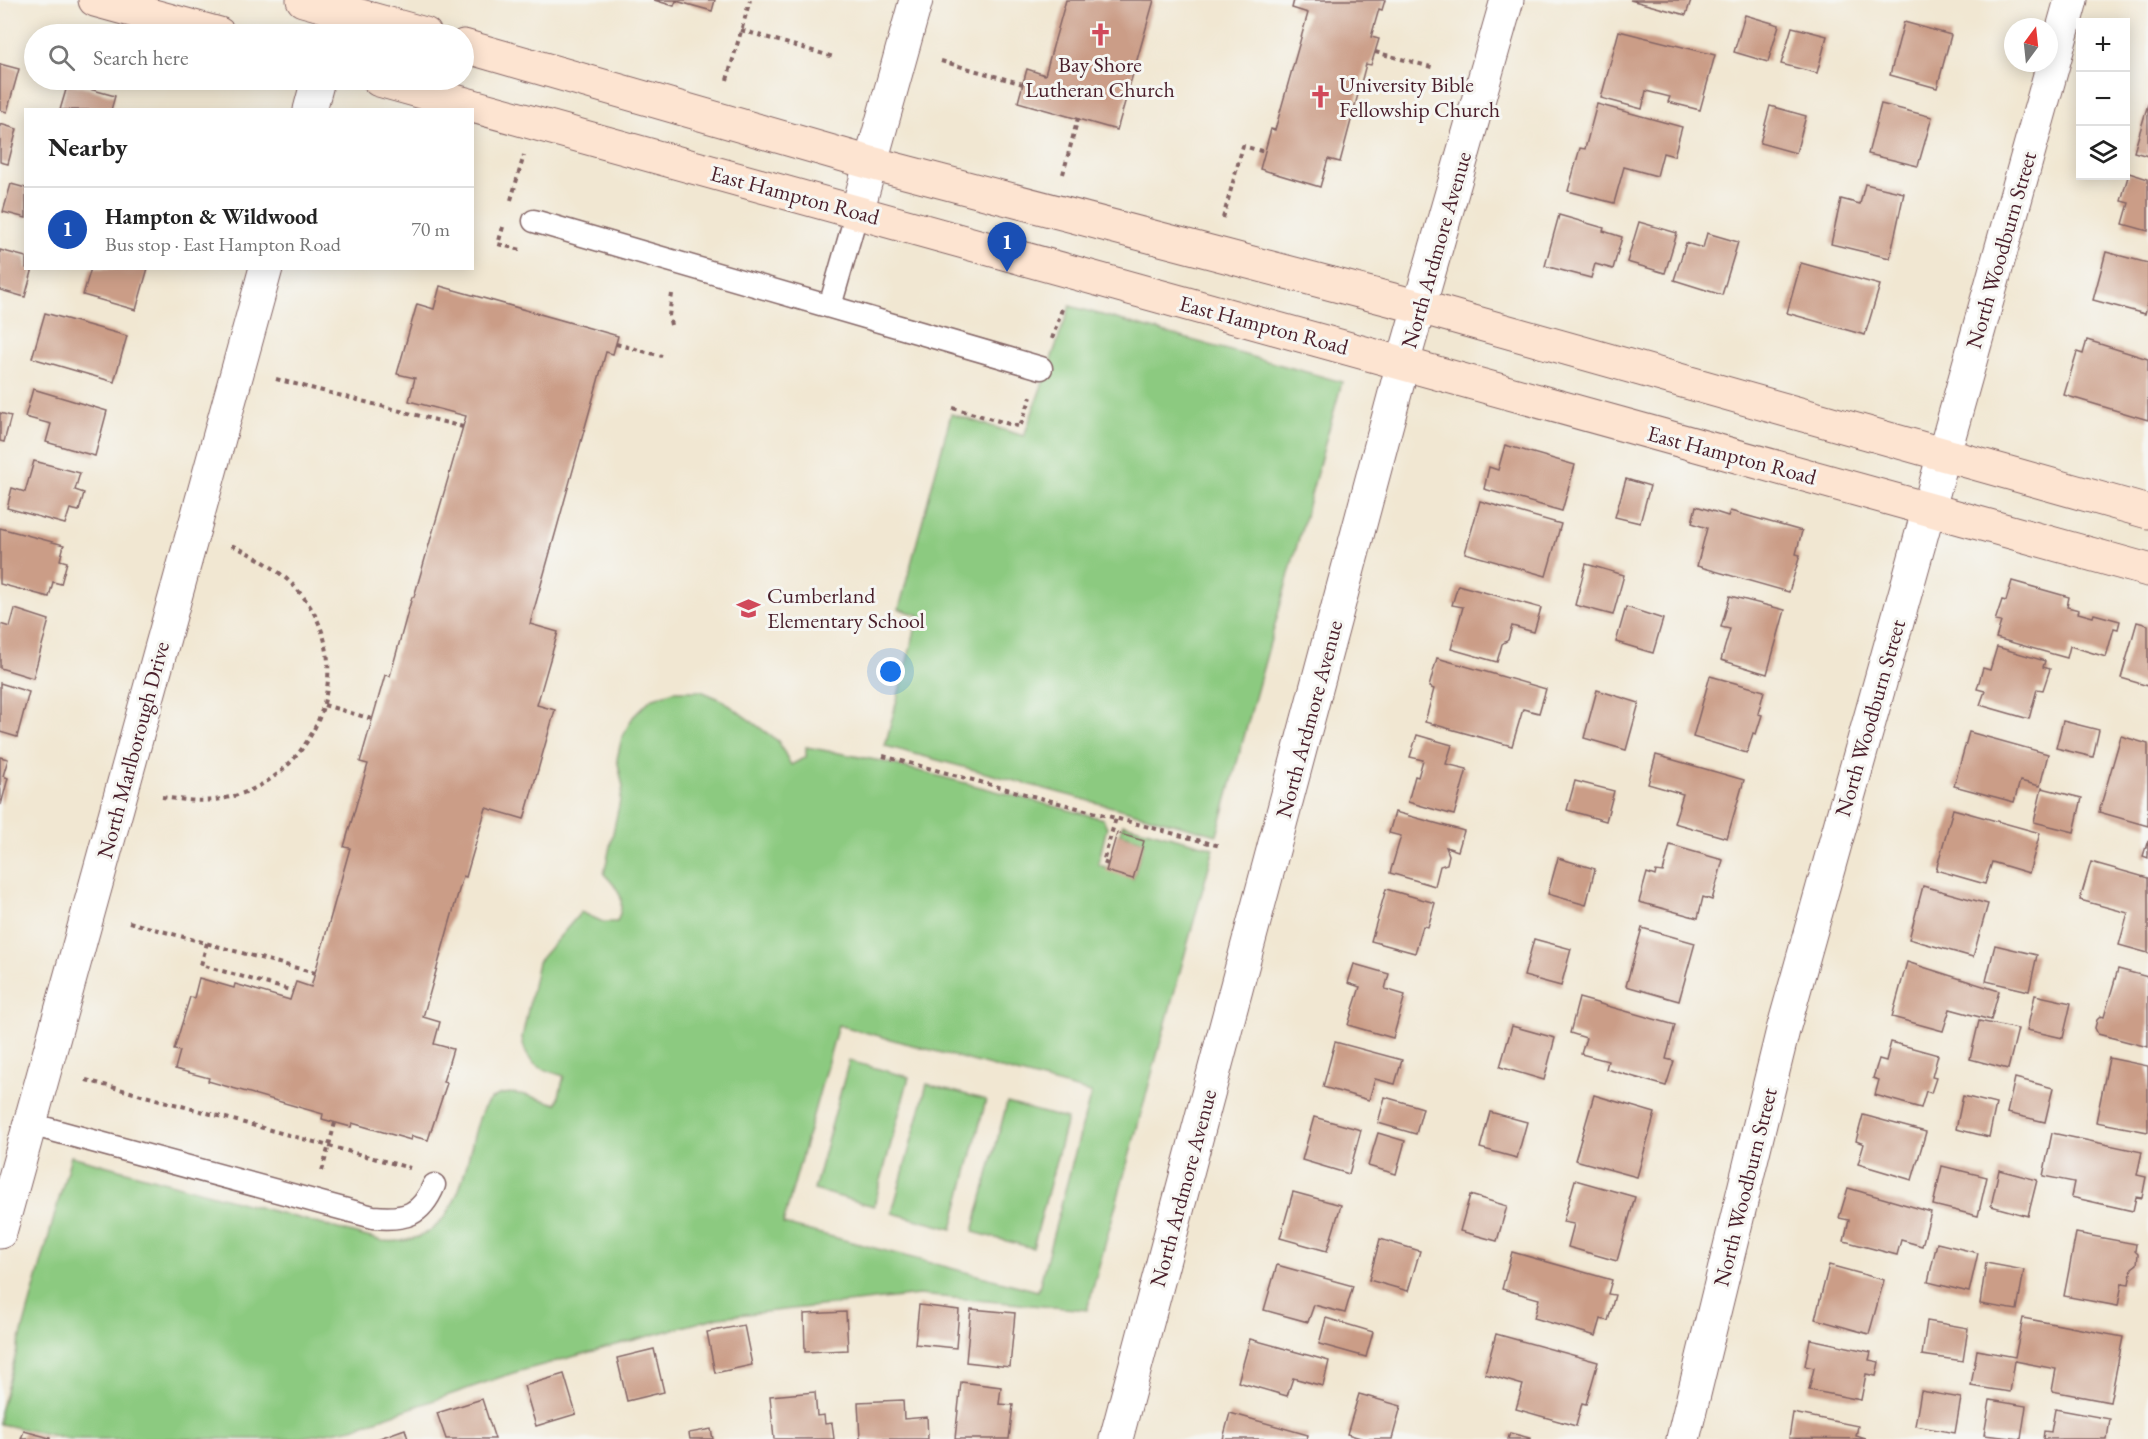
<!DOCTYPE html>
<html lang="en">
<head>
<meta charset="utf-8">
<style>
  :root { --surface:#fff; --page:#f2f2f2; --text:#222; --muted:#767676; --line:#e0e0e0; --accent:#7c3aed }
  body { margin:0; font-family:"EB Garamond",serif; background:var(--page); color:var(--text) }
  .controls { position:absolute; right:18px; top:18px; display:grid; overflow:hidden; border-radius:0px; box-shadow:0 3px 15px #0003 }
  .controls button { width:54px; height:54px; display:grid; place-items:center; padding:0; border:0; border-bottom:2px solid var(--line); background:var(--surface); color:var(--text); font:30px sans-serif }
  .compass { position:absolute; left:2004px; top:18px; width:54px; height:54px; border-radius:50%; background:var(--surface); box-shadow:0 3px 15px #0003; rotate:15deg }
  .you { position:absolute; left:891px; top:672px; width:21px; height:21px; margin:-15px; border:4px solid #fff; border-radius:50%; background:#1a73e8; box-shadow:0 0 0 9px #1a73e833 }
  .badge { display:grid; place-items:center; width:39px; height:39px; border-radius:50%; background:var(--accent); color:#fff; font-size:20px; font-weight:700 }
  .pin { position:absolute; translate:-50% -50px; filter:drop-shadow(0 2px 3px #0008) }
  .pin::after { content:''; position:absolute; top:32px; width:21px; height:18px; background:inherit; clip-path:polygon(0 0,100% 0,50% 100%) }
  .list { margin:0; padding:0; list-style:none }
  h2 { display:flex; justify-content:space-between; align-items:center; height:78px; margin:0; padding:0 24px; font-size:26px }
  h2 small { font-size:20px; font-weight:400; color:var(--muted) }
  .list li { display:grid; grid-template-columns:39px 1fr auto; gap:18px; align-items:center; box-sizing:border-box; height:84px; padding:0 24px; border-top:2px solid var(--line) }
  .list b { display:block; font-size:22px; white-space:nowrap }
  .list p { margin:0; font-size:20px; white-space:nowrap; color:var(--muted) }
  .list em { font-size:20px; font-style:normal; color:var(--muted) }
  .icon { flex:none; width:33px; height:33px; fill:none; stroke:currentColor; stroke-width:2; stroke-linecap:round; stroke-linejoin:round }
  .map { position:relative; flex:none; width:2148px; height:1439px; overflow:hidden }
  .search { position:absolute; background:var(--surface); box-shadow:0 3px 15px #0003; left:24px; top:24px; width:450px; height:66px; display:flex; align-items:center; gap:15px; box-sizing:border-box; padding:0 21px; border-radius:33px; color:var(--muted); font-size:22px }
  .panel { position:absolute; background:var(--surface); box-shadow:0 3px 15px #0003; left:24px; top:108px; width:450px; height:162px; border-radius:0px }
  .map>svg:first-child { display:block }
</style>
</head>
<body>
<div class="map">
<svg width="2148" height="1439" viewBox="0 0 2148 1439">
  <rect width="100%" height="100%" fill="#f6f6f2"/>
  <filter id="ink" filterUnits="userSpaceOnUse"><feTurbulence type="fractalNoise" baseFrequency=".0167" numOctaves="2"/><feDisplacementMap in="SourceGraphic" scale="12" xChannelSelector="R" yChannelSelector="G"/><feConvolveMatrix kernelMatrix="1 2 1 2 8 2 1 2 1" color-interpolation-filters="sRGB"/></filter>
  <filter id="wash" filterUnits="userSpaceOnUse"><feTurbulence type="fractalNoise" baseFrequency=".008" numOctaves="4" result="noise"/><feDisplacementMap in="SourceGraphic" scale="24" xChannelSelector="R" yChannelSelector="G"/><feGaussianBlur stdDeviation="1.35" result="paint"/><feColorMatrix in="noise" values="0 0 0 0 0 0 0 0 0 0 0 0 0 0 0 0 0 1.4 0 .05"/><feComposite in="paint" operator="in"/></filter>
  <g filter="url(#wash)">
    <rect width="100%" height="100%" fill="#f1e7d2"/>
    <g fill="#8cca80" stroke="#6b7456" stroke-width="1.5" fill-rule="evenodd">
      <polygon points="1070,306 1342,382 1217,835 885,746 919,615 899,609 951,414 1024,436"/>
      <path d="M674,691H701L722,700L778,741L791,765L806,757V747L881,761L1103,819L1107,827L1098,864L1133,879L1144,841L1120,833L1123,824L1214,848L1087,1310L919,1295L719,1317L513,1373L353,1428L294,1439H70L0,1424V1412L71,1156L382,1241C453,1247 461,1186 475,1132C479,1118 483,1100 499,1095C516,1089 541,1100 557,1104L564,1076C540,1069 526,1066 522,1038L538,962L581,912L603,922H617C626,899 621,891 604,874L623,787L617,759L622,737L633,717L651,699ZM838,1025L1091,1093L1038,1291L783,1224Z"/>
      <polygon points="849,1061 909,1077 874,1206 814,1190"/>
      <polygon points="927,1084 986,1100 952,1229 892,1213"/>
      <polygon points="1007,1103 1067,1119 1033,1248 973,1232"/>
    </g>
    <g id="blocks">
      <g fill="#cb9d87">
        <polygon points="654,0 715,0 712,11 676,1 674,6"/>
        <polygon points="1066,0 1154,0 1117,130 1018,102 1027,69 1045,75"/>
        <polygon points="1294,0 1385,0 1382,10 1379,9 1371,37 1379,39 1371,65 1366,64 1340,162 1328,159 1320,187 1260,169 1271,129 1275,130 1308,13 1292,8"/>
        <polygon points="1630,0 1691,0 1686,15"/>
        <polygon points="1745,15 1779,25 1768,62 1734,52"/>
        <polygon points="1904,22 1951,35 1937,88 1890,75"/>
        <polygon points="1792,27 1827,36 1817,73 1781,64"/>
        <polygon points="1619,31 1715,55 1700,110 1668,102 1670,97 1646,91 1642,109 1601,98"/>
        <polygon points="0,64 19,69 7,112 0,110"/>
        <polygon points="68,83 115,96 111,110 60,110"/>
        <polygon points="1597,104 1682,127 1674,156 1663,153 1657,176 1624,167 1614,203 1568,191 1580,148 1585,149"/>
        <polygon points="1881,104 1932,117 1918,166 1868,154"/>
        <polygon points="2148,104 2148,156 2134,152"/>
        <polygon points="1770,106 1806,116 1796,153 1760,143"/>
        <polygon points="0,124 17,129 8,164 0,162"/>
        <polygon points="2129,173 2148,179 2148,231 2123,224 2129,203 2121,201"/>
        <polygon points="11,184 26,188 26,218 3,212"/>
        <polygon points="1865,184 1904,193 1890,258 1831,244 1841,199 1860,204"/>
        <polygon points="1559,215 1604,228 1603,231 1622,237 1613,269 1595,264 1591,278 1545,266"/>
        <polygon points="1639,222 1677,233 1665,273 1627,262"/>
        <polygon points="1707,233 1738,242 1722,295 1674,280 1686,243 1703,248"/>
        <polygon points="0,250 26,257 26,268 33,268 25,297 0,290"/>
        <polygon points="2106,252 2148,263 2148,303 2145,314 2093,300"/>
        <polygon points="1801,263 1880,285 1865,335 1787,313"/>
        <polygon points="91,268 148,268 136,310 83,295"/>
        <polygon points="440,286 618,336 613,354 606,352 530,624 558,632 537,705 555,710 524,819 486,808 466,877 463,876 423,1017 440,1022 434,1044 453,1049 443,1082 447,1083 428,1140 412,1136 411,1140 352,1123 351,1127 322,1119 323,1114 208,1081 209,1078 175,1069 180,1051 174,1050 190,997 194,998 199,978 234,988 235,984 290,1000 296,982 311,987 350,848 344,847 368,764 360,762 385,675 390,676 412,597 414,597 466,416 409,401 415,378 397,374 417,304 434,309"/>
        <polygon points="45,313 127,336 114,382 32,358"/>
        <polygon points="2087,340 2148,359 2148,420 2064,395 2077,352 2083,354"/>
        <polygon points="33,389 107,411 95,456 46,442 51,424 25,417"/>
        <polygon points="0,413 11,416 4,442 0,441"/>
        <polygon points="1505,445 1575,465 1562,511 1484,489 1489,467 1498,470"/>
        <polygon points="34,461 80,473 75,490 84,493 79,511 70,509 65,524 7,508 12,488 25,492"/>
        <polygon points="1626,479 1650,486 1640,523 1615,517"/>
        <polygon points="1480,501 1561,524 1546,576 1465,553"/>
        <polygon points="1696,506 1728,516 1730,511 1802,531 1796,554 1800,555 1789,592 1697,566 1707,528 1692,523"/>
        <polygon points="0,528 64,545 60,560 67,562 61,584 53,582 49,597 0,584"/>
        <polygon points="1586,564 1624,575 1613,615 1575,605"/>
        <polygon points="2012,581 2069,597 2067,607 2079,610 2078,613 2093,617 2094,614 2120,621 2118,629 2114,628 2106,657 2070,646 2067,658 1996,638 2001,622 1995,621 2002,600 2006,601"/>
        <polygon points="1458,585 1541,608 1534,632 1512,626 1508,640 1502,644 1497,662 1451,649 1463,607 1452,605"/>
        <polygon points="1730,596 1785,610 1767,674 1721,660 1730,629 1721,627"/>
        <polygon points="1626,607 1663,619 1653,653 1616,642"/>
        <polygon points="15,609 49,620 33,678 0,668 0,624 10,627"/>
        <polygon points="2137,622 2148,625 2148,686 2121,678"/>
        <polygon points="1997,647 2045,661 2043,667 2050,669 2043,690 2037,689 2029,719 1980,705 1985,691 1977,689 1983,668 1990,670"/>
        <polygon points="1437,658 1546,689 1539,713 1523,709 1512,746 1425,722 1434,689 1429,687"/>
        <polygon points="1710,676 1764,691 1758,714 1762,715 1756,734 1753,733 1747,753 1693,737"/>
        <polygon points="0,683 29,692 17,737 0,732"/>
        <polygon points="1597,690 1639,703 1626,750 1584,738"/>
        <polygon points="2063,721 2099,730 2093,757 2056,748"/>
        <polygon points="1969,732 2048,754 2040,786 2020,781 2014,802 1954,786"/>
        <polygon points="1417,735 1452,745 1446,764 1467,769 1454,815 1408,802 1415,776 1418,777 1423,760 1410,757"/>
        <polygon points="2121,736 2148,744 2148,826 2099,812"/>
        <polygon points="1656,755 1744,780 1727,838 1674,823 1683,794 1648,784"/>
        <polygon points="0,757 8,759 3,776 8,778 1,805"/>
        <polygon points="1575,781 1614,791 1606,821 1567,810"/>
        <polygon points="2042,788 2082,798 2074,832 2034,822"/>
        <polygon points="1953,809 2040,833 2029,873 1992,862 1985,884 1936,870"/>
        <polygon points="1395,812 1464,831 1458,851 1446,847 1449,855 1447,864 1440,866 1435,886 1390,873 1401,836 1389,833"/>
        <polygon points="1117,833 1144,841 1133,879 1106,871"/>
        <polygon points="2148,840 2148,858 2143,856"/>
        <polygon points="1670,845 1723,860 1712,900 1703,897 1698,918 1639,902 1647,873 1655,876 1656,871 1663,872"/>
        <polygon points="1558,858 1595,869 1586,905 1548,894"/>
        <polygon points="2091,862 2148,878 2148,953 2119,945 2128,913 2080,900"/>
        <polygon points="1923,886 1988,904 1973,957 1909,939"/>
        <polygon points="1386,889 1435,903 1428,927 1423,926 1415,953 1371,941"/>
        <polygon points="1642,928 1695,943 1679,1001 1626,986"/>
        <polygon points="1534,939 1571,949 1561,986 1524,976"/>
        <polygon points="1995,945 2037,955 2029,991 1986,981"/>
        <polygon points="1907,962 1999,991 1991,1020 1950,1009 1943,1031 1892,1017"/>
        <polygon points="1354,964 1389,974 1385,989 1405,995 1393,1038 1348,1025 1360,987 1348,983"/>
        <polygon points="2118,969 2148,977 2148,1047 2098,1034 2095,1028 2097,1020 2101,1016 2104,1017"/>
        <polygon points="2035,995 2071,1003 2063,1038 2027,1030"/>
        <polygon points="1579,998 1675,1025 1666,1059 1674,1061 1666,1086 1606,1069 1608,1061 1581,1054 1586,1038 1570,1033"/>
        <polygon points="1979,1021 2018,1029 2008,1069 1970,1059"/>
        <polygon points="1512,1026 1555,1038 1544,1080 1500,1067"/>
        <polygon points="1335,1042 1402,1060 1395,1084 1375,1079 1369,1100 1323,1087"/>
        <polygon points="1891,1042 1938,1055 1932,1077 1936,1078 1931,1093 1926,1091 1921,1108 1875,1095 1879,1080 1873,1078 1879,1059 1886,1061"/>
        <polygon points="2109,1058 2148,1066 2148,1132 2096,1122"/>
        <polygon points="2015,1078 2053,1088 2045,1122 2007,1113"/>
        <polygon points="1594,1095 1655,1113 1637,1177 1575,1160"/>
        <polygon points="1963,1096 1996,1104 1989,1137 1956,1129"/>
        <polygon points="1385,1097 1423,1108 1416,1134 1378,1123"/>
        <polygon points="1490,1112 1527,1122 1517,1158 1480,1148"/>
        <polygon points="1863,1115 1926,1132 1912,1180 1858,1164 1864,1144 1856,1141"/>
        <polygon points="1314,1117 1361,1130 1349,1174 1302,1160"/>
        <polygon points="1378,1133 1405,1141 1396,1174 1368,1166"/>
        <polygon points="2052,1133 2142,1152 2137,1175 2146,1177 2142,1198 2136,1197 2133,1211 2071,1197 2074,1182 2043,1176"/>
        <polygon points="1942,1166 1987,1177 1978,1216 1933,1205"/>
        <polygon points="1999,1170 2037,1180 2028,1216 1991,1206"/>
        <polygon points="1575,1180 1635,1197 1617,1261 1568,1247 1574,1224 1563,1222"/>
        <polygon points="1848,1188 1931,1212 1922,1246 1901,1240 1897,1255 1844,1241 1849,1220 1839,1218"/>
        <polygon points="1293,1192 1341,1205 1327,1251 1280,1238"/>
        <polygon points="1470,1195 1507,1206 1497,1241 1460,1231"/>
        <polygon points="2076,1233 2136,1244 2135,1251 2138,1254 2137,1264 2132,1268 2129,1284 2122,1283 2118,1306 2064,1296"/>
        <polygon points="1380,1239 1420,1251 1408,1291 1369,1280"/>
        <polygon points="1937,1243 1978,1253 1969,1292 1928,1282"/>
        <polygon points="1512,1252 1612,1280 1608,1294 1615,1295 1608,1321 1601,1319 1596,1336 1534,1318 1539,1299 1502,1289"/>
        <polygon points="1986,1263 2024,1270 2017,1310 1980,1304"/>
        <polygon points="1277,1265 1353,1286 1345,1313 1314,1305 1308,1322 1264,1310"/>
        <polygon points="1829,1265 1884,1280 1869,1334 1815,1319"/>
        <polygon points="919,1305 959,1310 956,1348 915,1344"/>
        <polygon points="971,1309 1015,1313 1010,1367 966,1362"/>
        <polygon points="846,1312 848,1350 805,1352 804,1314"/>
        <polygon points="1326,1318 1373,1332 1366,1357 1319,1344"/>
        <polygon points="2023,1318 2123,1337 2110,1402 2052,1391 2056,1369 2015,1361 2010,1392 1971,1386 1977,1350 2015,1357"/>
        <polygon points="1927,1321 1968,1328 1963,1361 1922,1355"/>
        <polygon points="744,1325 752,1365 715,1373 707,1332"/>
        <polygon points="1496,1334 1598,1362 1586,1404 1582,1403 1576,1426 1516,1409 1523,1385 1485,1374"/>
        <polygon points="1250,1339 1329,1361 1323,1386 1293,1378 1287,1396 1238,1382"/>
        <polygon points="1810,1339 1871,1352 1869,1360 1879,1362 1876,1376 1866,1374 1861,1400 1809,1390 1814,1368 1805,1366"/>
        <polygon points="654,1349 664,1392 627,1401 617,1358"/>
        <polygon points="564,1374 576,1414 536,1426 524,1386"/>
        <polygon points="961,1382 1001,1387 999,1404 1013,1405 1009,1439 955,1439"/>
        <polygon points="1921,1391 1961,1398 1955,1433 1915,1426"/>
        <polygon points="815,1392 817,1416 824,1415 825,1424 832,1423 834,1439 774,1439 770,1396"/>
        <polygon points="1359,1394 1401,1406 1392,1439 1364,1439 1347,1434"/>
        <polygon points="482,1399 495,1439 446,1439 437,1413"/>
        <polygon points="903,1400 904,1419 927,1417 928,1439 860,1439 858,1402"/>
        <polygon points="1990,1400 2026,1406 2021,1439 1984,1435"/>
        <polygon points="2055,1409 2110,1419 2107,1439 2043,1439 2044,1431 2051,1432"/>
        <polygon points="1230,1413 1308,1435 1307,1439 1223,1439"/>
        <polygon points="1793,1413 1858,1426 1856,1436 1866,1439 1789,1438"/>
        <polygon points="405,1429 408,1439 377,1439"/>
        <polygon points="711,1429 713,1439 690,1439 689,1433"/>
        <polygon points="24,1431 50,1438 50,1439 21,1439"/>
        <polygon points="1510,1433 1530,1438 1530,1439 1508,1439"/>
      </g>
    </g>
  </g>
  <g filter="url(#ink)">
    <use href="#blocks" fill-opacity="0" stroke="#846565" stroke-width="1.5"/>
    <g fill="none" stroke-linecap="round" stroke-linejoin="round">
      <defs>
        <g id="lane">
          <polyline points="534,221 1041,368"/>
          <polyline points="830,306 857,212"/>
          <path d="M30,1124L373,1217C405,1220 421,1216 434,1185"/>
        </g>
        <g id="street">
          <polyline points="310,110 318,80"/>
          <polyline points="857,212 916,0"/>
          <polyline points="0,1232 266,268"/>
          <polyline points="1116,1439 1403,363 1507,0"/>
          <polyline points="1683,1439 1783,1030 2071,0"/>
        </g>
        <g id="secondary">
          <polyline points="95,0 219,34"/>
          <polyline points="303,0 425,34"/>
          <polyline points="464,46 871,163 1420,307 2148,512"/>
          <polyline points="379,80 2148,570"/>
        </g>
      </defs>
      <use href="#lane" stroke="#846565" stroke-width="25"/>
      <use href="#street" stroke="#846565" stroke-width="35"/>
      <use href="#secondary" stroke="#846565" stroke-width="35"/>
      <g stroke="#846565" stroke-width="4" stroke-dasharray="4.5 4.5" stroke-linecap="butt">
        <polyline points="741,30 834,57"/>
        <polyline points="1375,52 1435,68"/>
        <polyline points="941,61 1023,84"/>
        <polyline points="727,80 750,0"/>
        <polyline points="1063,174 1078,118"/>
        <polyline points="511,200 524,155"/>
        <polyline points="1223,218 1243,146 1265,152"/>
        <polyline points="503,227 498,244 521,250"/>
        <polyline points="671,325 669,316 672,294"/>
        <polyline points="1052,339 1063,306"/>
        <polyline points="616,344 662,356"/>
        <polyline points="276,379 463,427"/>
        <polyline points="953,408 1020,427 1031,397"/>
        <polyline points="324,705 372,719"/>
        <polyline points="883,756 1220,846"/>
        <path d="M162,797C183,800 205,803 226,798C316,779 361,667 301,594C282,571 258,557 231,545"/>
        <polyline points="1108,864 1103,862 1116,818"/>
        <polyline points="129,922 315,973"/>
        <polyline points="207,943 201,965 293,991"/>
        <polyline points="86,1080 410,1168"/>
        <polyline points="322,1171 335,1123"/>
      </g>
      <use href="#lane" stroke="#fff" stroke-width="22"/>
      <use href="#street" stroke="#fff" stroke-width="33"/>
      <use href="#secondary" stroke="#fde4d1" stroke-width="33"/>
    </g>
  </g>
  <defs>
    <symbol id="church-bare" viewBox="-9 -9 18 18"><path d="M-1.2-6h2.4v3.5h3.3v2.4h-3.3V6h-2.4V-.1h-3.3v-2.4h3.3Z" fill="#d1495b" stroke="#f6f6f2" stroke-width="2.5" paint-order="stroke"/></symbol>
    <symbol id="school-bare" viewBox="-9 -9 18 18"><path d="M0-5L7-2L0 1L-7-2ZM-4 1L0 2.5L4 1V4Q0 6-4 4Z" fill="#d1495b" stroke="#f6f6f2" stroke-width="2.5" paint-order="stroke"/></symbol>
  </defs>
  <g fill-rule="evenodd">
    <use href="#church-bare" x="1084" y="18" width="33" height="33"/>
    <use href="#church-bare" x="1304" y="80" width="33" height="33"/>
    <use href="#school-bare" x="732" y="592" width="33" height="33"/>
  </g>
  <g text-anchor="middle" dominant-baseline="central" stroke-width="6" stroke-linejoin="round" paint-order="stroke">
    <g font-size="22" fill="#4a1f2b" stroke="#f6f6f2" text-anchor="start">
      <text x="1100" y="64" text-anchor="middle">Bay Shore<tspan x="1100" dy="25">Lutheran Church</tspan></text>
      <text x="1339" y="84">University Bible<tspan x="1339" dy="25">Fellowship Church</tspan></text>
      <text x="767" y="595">Cumberland<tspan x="767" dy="25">Elementary School</tspan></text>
    </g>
    <g font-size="22" fill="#4a1f2b" stroke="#f6f6f2">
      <text transform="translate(795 195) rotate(15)">East Hampton Road</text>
      <text transform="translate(1436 250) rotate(-74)">North Ardmore Avenue</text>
      <text transform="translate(2001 250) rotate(-74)">North Woodburn Street</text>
      <text transform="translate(1264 325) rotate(15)">East Hampton Road</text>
      <text transform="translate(1732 455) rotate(15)">East Hampton Road</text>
      <text transform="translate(1870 718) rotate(-74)">North Woodburn Street</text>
      <text transform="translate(1309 719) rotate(-75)">North Ardmore Avenue</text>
      <text transform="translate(133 750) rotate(-75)">North Marlborough Drive</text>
      <text transform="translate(1745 1187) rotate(-76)">North Woodburn Street</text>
      <text transform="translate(1183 1188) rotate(-75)">North Ardmore Avenue</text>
    </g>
  </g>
</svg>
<div class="controls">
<button>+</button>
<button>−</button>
<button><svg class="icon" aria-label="layers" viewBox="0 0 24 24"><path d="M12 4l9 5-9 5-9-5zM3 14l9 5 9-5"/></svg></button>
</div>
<svg class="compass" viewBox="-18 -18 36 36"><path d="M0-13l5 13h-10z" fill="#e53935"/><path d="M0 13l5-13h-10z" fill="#767676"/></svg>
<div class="you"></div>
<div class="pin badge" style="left:1007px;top:272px;background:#1a4fb4">1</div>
<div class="search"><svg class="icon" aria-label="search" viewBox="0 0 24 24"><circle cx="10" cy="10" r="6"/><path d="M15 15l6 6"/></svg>Search here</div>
<section class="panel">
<h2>Nearby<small></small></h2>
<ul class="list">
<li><span class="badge" style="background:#1a4fb4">1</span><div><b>Hampton &amp; Wildwood</b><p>Bus stop · East Hampton Road</p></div><em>70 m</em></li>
</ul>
</section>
</div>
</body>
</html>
